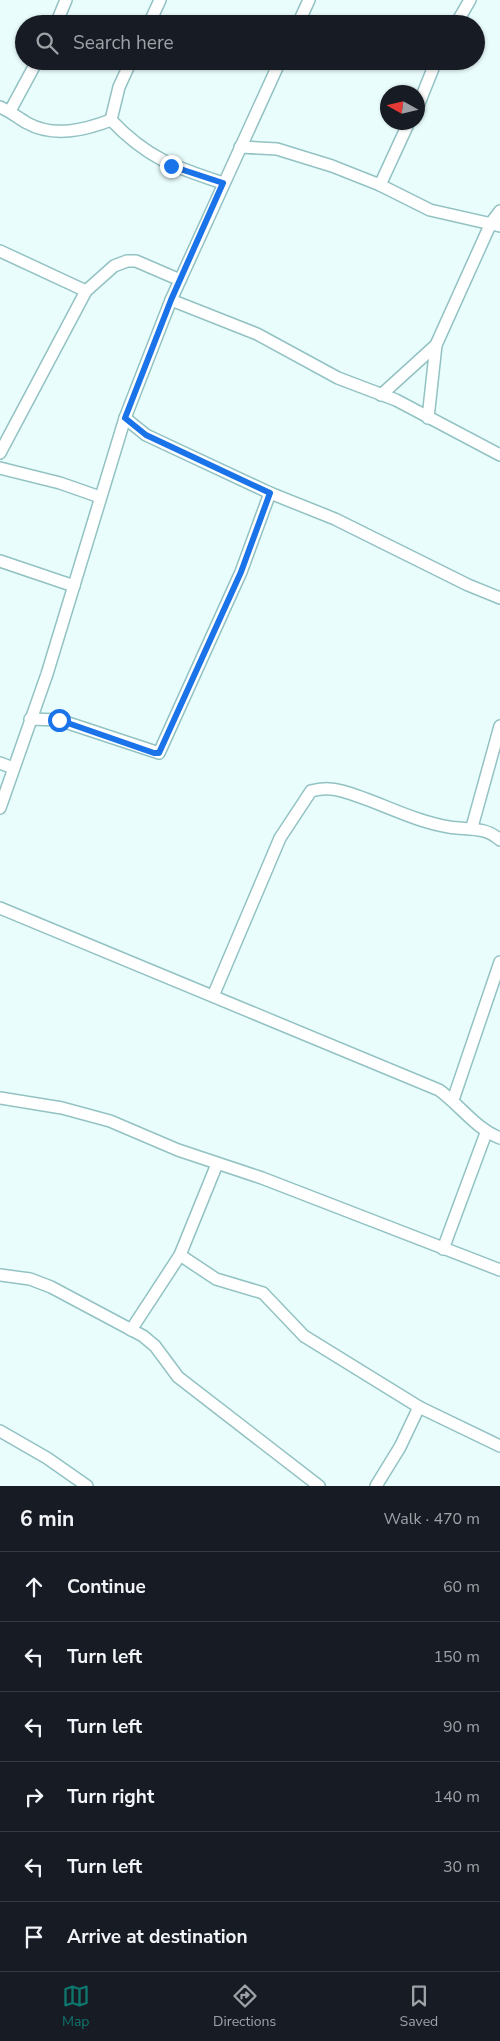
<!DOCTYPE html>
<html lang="en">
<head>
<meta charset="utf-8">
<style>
  :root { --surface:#171b24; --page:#20242c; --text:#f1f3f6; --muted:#9ea1a6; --line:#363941; --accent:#0f766e }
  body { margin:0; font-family:"Nunito Sans",sans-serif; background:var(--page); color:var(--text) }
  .compass { position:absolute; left:380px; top:85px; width:45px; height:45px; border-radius:50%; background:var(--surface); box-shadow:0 1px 4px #0004; rotate:278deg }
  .stop { position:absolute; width:15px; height:15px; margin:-11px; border:4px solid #1a73e8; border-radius:50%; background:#fff }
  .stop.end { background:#1a73e8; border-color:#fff; box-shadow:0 1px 5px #0008 }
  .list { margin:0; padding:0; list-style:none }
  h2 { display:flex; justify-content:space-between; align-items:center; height:65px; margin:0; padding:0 20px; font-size:21px }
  h2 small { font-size:16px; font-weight:400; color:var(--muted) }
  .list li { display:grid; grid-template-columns:32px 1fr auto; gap:15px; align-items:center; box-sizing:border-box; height:70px; padding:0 20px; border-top:1px solid var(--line) }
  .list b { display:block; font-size:19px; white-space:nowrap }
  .list em { font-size:16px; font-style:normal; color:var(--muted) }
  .icon { flex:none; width:28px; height:28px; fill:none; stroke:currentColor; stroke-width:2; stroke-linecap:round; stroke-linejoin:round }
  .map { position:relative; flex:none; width:500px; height:1486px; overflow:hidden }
  .search { position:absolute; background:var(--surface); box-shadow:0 1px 4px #0004; left:15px; right:15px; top:15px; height:55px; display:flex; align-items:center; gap:12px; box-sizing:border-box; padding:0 18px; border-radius:28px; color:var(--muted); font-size:19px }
  .sheet { height:485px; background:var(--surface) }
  nav { display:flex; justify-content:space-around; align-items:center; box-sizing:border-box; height:70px; border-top:1px solid var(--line); background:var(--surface); font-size:14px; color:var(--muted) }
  nav a { display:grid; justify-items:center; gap:2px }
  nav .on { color:var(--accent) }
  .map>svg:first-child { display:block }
</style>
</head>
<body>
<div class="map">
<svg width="500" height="1486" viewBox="0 0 500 1486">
  <rect width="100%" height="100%" fill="#eafdfd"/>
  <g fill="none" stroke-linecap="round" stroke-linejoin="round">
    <defs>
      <g id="street">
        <polyline points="56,24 66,0"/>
        <polyline points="149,24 160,0"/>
        <polyline points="298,24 309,0"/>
        <polyline points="456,24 470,0"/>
        <path d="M131,61L119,87L111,120C147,158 174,167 223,183"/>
        <polyline points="418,106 436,61"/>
        <path d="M0,107C10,111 18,118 27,123C54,138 85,130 111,120"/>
        <polyline points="10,111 37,61"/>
        <polyline points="240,147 277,149 332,166 380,185 430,210 500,226"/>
        <polyline points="380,185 409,122"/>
        <polyline points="0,251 86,291"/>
        <polyline points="171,300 257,334 338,378 396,400 500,455"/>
        <polyline points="381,395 436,345"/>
        <polyline points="125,418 146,435 270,493 335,519 468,585 500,598"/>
        <polyline points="428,418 436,345 491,223 500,211"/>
        <polyline points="0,453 86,291 114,266 127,261 136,261 180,280"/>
        <polyline points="0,468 60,483 100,497"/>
        <polyline points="0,561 74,586"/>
        <polyline points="30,719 59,720 159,753 241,572 270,493"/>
        <polyline points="0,763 13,768"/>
        <polyline points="0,808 47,674 125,418 171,300 280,61"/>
        <polyline points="472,827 500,726"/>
        <path d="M0,908L439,1090C460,1105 476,1129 500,1138"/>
        <path d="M213,996L280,838L311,791C321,788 332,788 342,791C378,801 412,821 449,827C467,830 485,826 500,840"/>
        <polyline points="0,1098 62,1108 110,1121 178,1150 262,1178 500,1270"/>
        <polyline points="453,1100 500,962"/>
        <polyline points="443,1249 486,1133"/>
        <polyline points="180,1255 216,1279 263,1293 304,1336 419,1407 500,1446"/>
        <polyline points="0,1275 30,1279 51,1287 143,1336 155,1346 178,1377 319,1486"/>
        <polyline points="131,1330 180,1255 217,1164"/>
        <polyline points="0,1431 47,1458 87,1486"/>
        <polyline points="376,1486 400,1447 419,1407"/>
      </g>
    </defs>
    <use href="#street" stroke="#93c2c3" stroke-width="14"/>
    <use href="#street" stroke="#fff" stroke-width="11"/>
  </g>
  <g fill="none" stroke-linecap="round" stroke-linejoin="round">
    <polyline stroke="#1a73e8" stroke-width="6" points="59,720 154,753 159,753 241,572 270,493 146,435 125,418 171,300 223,183 171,166"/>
  </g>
</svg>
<svg class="compass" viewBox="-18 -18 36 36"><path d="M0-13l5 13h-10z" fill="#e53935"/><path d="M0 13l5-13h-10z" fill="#9ea1a6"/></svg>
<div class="stop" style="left:59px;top:720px"></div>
<div class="stop end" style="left:171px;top:166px"></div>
<div class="search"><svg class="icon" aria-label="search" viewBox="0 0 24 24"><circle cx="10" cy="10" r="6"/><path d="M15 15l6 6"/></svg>Search here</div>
</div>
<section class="sheet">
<h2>6 min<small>Walk · 470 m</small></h2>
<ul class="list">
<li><svg class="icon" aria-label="ahead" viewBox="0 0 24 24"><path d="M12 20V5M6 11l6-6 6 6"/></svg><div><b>Continue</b></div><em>60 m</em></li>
<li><svg class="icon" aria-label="left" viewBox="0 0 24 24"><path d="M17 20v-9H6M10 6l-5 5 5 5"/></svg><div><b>Turn left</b></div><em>150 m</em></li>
<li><svg class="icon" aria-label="left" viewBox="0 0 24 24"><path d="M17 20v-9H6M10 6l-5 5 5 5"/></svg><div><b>Turn left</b></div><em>90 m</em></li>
<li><svg class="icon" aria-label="right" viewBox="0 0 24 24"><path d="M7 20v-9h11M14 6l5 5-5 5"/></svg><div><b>Turn right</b></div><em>140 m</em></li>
<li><svg class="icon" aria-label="left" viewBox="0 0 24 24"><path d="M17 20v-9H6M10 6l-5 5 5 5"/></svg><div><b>Turn left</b></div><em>30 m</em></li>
<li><svg class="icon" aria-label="arrive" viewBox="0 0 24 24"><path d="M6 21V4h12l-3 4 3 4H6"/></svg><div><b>Arrive at destination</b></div></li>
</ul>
</section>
<nav>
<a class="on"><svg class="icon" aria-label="map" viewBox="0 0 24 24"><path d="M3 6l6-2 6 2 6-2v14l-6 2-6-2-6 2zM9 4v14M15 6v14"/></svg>Map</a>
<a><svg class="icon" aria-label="directions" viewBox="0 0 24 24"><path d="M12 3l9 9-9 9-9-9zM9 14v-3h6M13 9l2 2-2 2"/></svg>Directions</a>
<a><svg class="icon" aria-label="saved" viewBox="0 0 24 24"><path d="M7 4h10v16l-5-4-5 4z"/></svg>Saved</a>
</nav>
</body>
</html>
